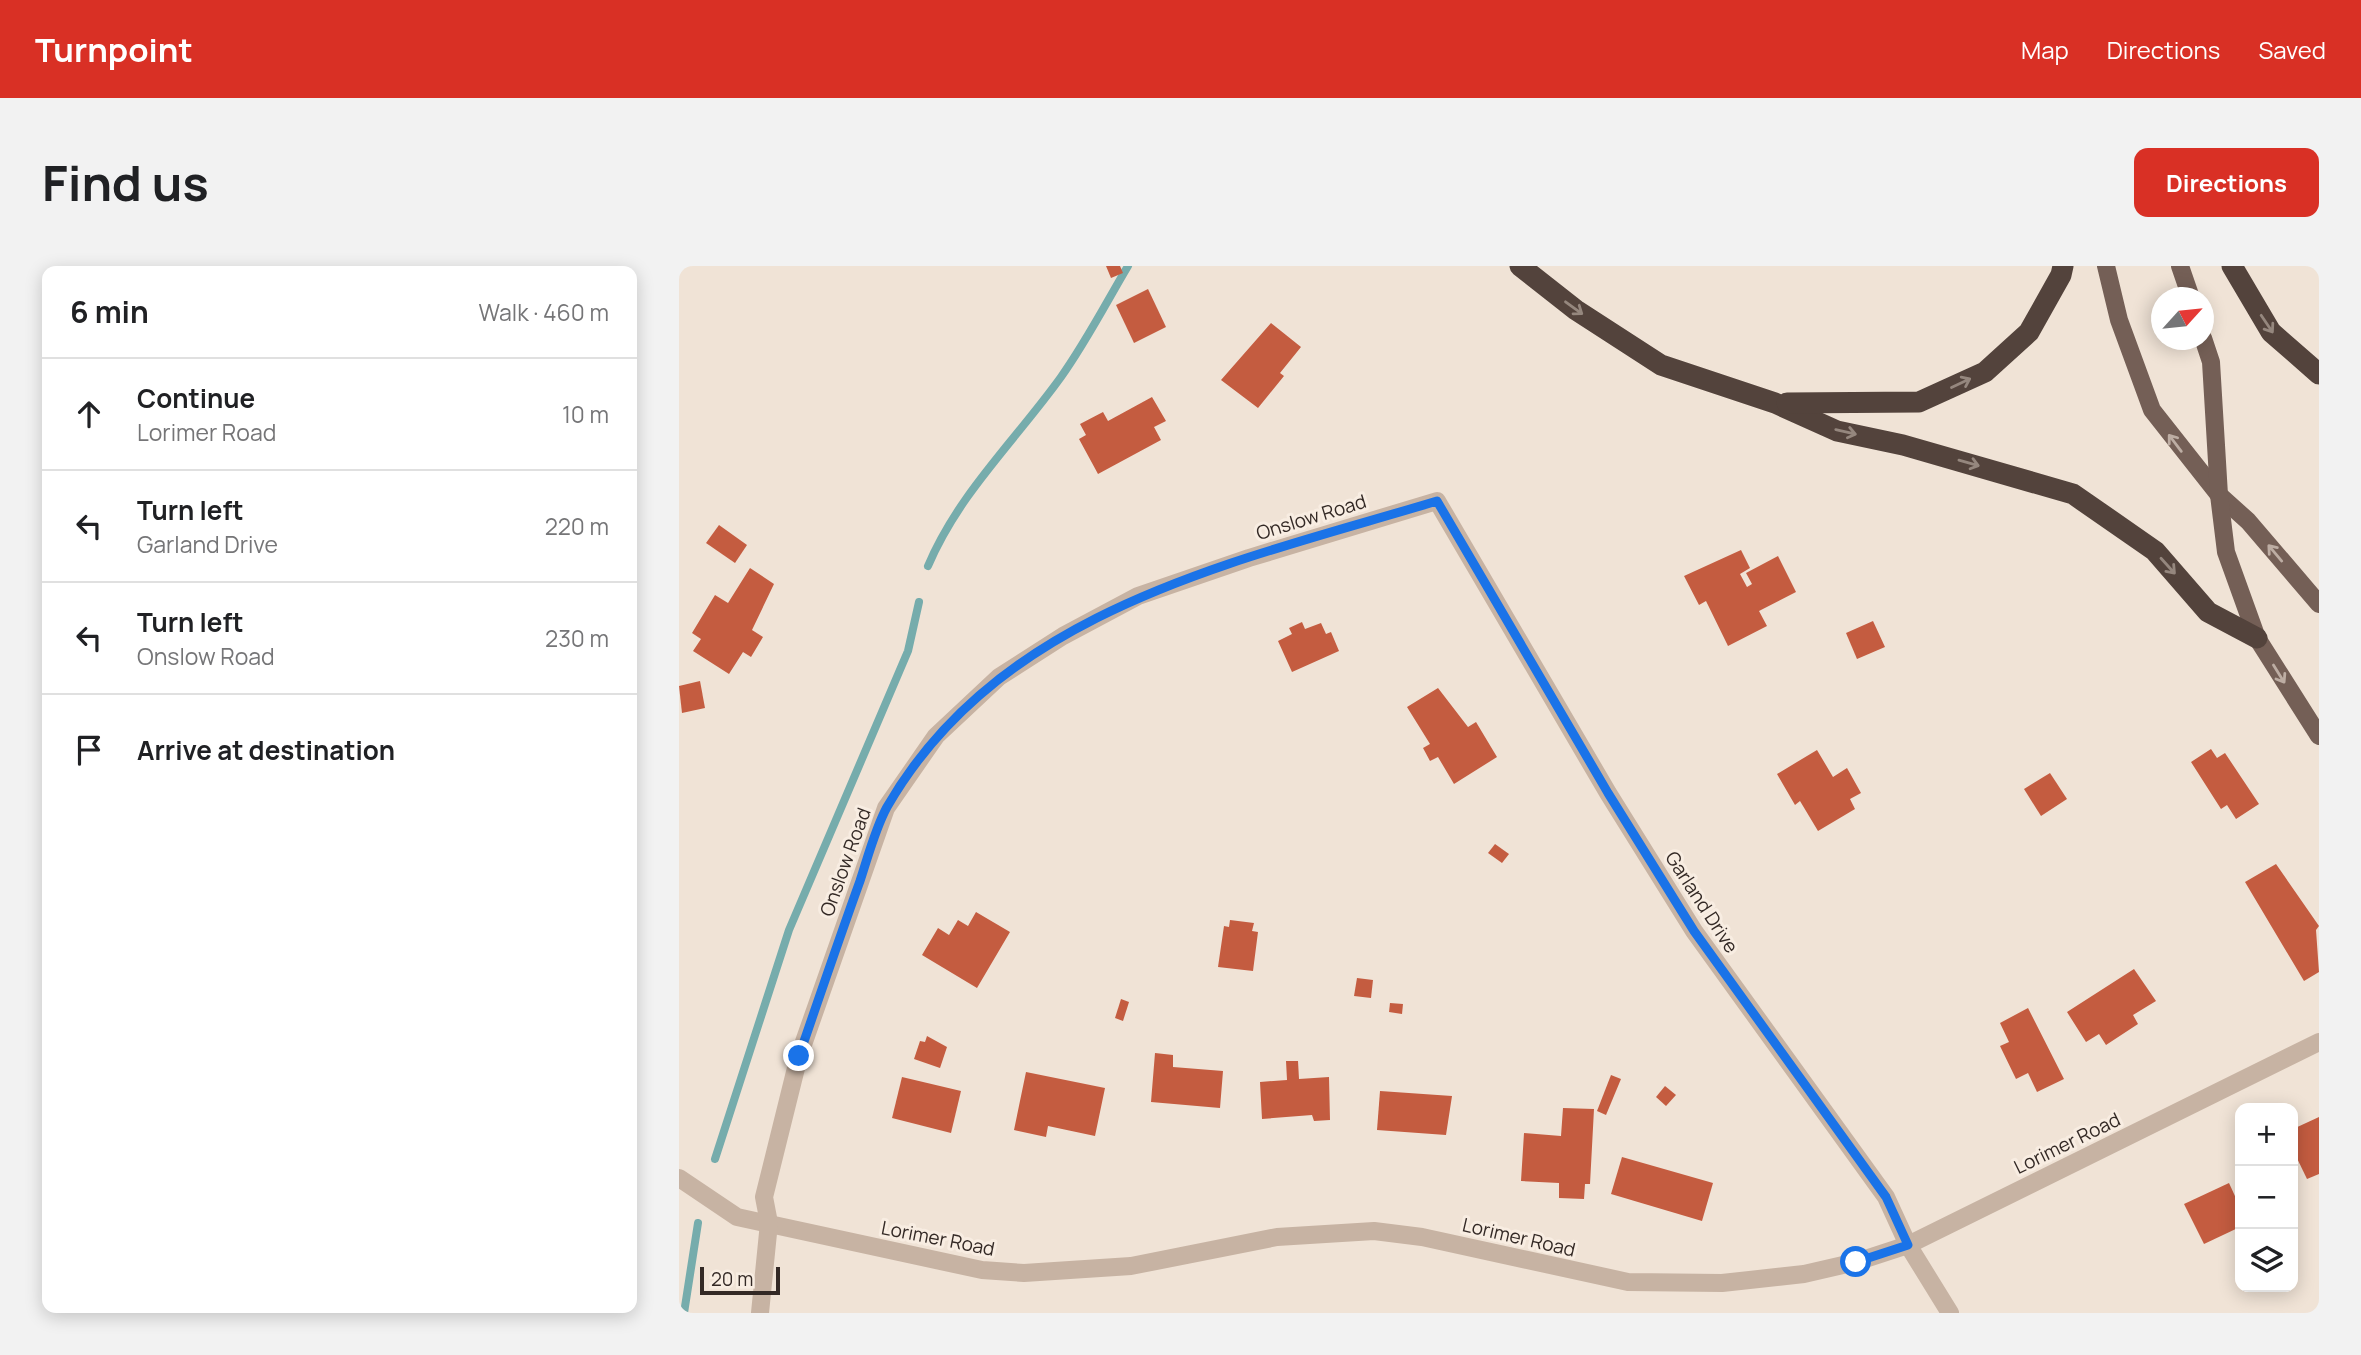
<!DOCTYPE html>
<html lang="en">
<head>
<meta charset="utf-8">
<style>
  :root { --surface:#fff; --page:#f2f2f2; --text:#202124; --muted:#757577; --line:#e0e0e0; --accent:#d93025 }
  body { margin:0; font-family:Manrope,sans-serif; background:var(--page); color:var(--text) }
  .controls { position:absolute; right:21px; bottom:21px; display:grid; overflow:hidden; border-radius:14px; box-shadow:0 4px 18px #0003 }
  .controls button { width:63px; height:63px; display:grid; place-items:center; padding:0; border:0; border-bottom:2px solid var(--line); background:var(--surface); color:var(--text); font:35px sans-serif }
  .compass { position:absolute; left:1472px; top:21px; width:63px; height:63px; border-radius:50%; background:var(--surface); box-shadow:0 4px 18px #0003; rotate:63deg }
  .scale { position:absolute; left:21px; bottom:18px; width:80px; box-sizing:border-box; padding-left:7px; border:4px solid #332925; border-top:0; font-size:19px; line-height:24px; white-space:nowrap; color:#332925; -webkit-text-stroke:5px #f8ede2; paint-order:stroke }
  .stop { position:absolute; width:21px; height:21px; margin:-16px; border:5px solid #1a73e8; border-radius:50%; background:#fff }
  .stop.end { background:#1a73e8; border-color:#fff; box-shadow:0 2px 7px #0008 }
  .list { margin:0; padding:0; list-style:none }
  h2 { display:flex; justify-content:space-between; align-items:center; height:91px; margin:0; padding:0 28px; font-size:30px }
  h2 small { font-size:23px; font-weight:400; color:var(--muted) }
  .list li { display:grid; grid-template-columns:46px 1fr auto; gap:21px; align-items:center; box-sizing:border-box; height:112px; padding:0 28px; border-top:2px solid var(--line) }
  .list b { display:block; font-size:26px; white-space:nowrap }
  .list p { margin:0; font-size:23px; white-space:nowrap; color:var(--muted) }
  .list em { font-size:23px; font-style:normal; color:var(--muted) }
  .icon { flex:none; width:38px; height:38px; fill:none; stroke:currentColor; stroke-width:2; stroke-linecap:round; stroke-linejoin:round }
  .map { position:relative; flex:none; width:1640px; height:1047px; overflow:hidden; border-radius:14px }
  header { display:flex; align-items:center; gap:42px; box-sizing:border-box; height:98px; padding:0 35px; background:var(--accent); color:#fff }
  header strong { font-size:33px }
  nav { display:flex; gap:38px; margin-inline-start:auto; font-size:24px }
  .intro { display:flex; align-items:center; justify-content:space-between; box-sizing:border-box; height:168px; padding:0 42px }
  h1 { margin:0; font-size:49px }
  .button { padding:18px 32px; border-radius:14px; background:var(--accent); color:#fff; font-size:24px; font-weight:700 }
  main { display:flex; gap:42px; padding:0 42px }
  aside { flex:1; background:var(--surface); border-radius:14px; box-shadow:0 4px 18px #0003 }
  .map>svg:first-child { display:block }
</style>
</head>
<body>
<header>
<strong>Turnpoint</strong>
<nav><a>Map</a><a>Directions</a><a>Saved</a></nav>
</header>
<div class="intro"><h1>Find us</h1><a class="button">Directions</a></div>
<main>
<aside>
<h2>6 min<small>Walk · 460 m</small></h2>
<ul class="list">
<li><svg class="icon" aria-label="ahead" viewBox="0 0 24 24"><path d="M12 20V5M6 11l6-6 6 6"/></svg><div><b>Continue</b><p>Lorimer Road</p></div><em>10 m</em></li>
<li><svg class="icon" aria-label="left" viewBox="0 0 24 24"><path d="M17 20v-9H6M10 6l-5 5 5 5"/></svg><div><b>Turn left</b><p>Garland Drive</p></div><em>220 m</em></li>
<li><svg class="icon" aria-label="left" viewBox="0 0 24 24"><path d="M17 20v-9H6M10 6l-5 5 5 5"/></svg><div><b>Turn left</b><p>Onslow Road</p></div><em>230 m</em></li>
<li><svg class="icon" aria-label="arrive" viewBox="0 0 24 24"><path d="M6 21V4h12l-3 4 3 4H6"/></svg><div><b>Arrive at destination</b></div></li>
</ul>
</aside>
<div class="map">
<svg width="1640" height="1047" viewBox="0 0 1640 1047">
  <rect width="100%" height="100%" fill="#f0e3d6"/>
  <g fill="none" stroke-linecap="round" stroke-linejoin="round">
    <g stroke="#76acac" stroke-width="8">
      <path d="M249,300C280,227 336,175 382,111C407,76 427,37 449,0"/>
      <polyline points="36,893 110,664 229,385 240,336"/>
      <polyline points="5,1047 19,957"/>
    </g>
  </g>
  <g fill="#c45c40">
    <polygon points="427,0 441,0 444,7 432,12"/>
    <polygon points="469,23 487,61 455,77 437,39"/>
    <polygon points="592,57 622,81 601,107 605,110 579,142 542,114"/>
    <polygon points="473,131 487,155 475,161 482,174 419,208 400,173 407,169 401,158 424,146 429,155"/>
    <polygon points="40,259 68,279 56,297 27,277"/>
    <polygon points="1062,284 1071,302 1061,308 1068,321 1073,318 1067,307 1099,290 1117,326 1080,345 1088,360 1049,380 1027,335 1020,339 1005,310"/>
    <polygon points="71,302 95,318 73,364 84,371 72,391 64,386 50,408 14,385 22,373 13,367 36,329 49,337"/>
    <polygon points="1194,355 1206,381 1178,393 1167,367"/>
    <polygon points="623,356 626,363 642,357 647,368 652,366 660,385 613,406 599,375 613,368 610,362"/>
    <polygon points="21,415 26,442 3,447 0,420"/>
    <polygon points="759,422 789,461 797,456 818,491 775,518 759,491 751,495 744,482 751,478 728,441"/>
    <polygon points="1532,483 1538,492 1546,487 1580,538 1557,553 1548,539 1542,543 1512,496"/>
    <polygon points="1138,484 1154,511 1168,502 1182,527 1171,533 1176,543 1139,565 1121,535 1116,539 1098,508"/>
    <polygon points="1371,507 1388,533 1362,550 1345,523"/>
    <polygon points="816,578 830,588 823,597 809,587"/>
    <polygon points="1597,598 1640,660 1637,664 1640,706 1625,715 1566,616"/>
    <polygon points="297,646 331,666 298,722 243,689 259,662 270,669 279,654 289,660"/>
    <polygon points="551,654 575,657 573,665 579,666 574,705 539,701 545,660 550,661"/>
    <polygon points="1455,703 1477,735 1454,749 1459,758 1427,779 1420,768 1407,776 1388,746"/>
    <polygon points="678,712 694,714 692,732 675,730"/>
    <polygon points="442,733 450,736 444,755 436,752"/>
    <polygon points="711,737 724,738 723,748 710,746"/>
    <polygon points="1349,742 1385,813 1358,826 1349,807 1337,813 1321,780 1330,776 1321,757"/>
    <polygon points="248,770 268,781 261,802 235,793 241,775 246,776"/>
    <polygon points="476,787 494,789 494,801 544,805 541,842 472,836"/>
    <polygon points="607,795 619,795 620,813 650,811 651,854 635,855 633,849 583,853 581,816 608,814"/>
    <polygon points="347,806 426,822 416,870 369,860 367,871 335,864"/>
    <polygon points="932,809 942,813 927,849 918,845"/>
    <polygon points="223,811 282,825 272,867 213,852"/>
    <polygon points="986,820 997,829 987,840 977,831"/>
    <polygon points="701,825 773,830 767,869 698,864"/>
    <polygon points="884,842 915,843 911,918 906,918 905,933 880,932 880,917 842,915 845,867 882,870"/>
    <polygon points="1640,851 1640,908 1628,913 1614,884 1614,863"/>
    <polygon points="943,891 1034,917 1023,955 932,928"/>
    <polygon points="1550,917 1561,941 1561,961 1525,978 1505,938"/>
  </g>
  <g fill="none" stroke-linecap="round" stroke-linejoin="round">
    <g stroke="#c7b3a3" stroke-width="18">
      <polyline points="0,912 58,951 303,1004 345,1007 452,1000 598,971 695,965 743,971 949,1016 1043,1017 1125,1008 1177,996 1229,979 1640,776"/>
      <polyline points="81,1047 90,957 85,931 120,790 207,542 257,470 320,411 384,370 459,330 570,292 758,235 929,527 1015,665 1207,931 1229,979 1271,1047"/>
    </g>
    <g stroke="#745f56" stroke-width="18">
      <polyline points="1427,0 1440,54 1473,144 1540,229 1569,255 1640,338"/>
      <polyline points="1501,0 1512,32"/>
      <polyline points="1524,72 1532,96 1540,229 1547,286 1578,372 1640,470"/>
    </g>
    <g stroke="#53433c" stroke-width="21">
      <polyline points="841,0 897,44 982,99 1096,137 1158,165 1224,179 1394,228 1476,285 1529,346 1578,372"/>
      <polyline points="1553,0 1592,66 1640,108"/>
      <polyline points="1108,137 1240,136 1306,106 1350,66 1382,9 1384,0"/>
    </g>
  </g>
  <defs><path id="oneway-shaft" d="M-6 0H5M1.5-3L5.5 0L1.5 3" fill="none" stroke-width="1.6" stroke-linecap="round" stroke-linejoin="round" transform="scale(1.75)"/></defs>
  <g stroke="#95877e">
    <use href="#oneway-shaft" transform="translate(895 42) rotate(36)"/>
    <use href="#oneway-shaft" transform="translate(1588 58) rotate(56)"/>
    <use href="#oneway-shaft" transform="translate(1282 117) rotate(-25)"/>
    <use href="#oneway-shaft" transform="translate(1167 166) rotate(13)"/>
    <use href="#oneway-shaft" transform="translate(1290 197) rotate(16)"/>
    <use href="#oneway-shaft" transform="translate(1489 300) rotate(48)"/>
  </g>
  <g stroke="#bdada3">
    <use href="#oneway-shaft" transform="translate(1496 177) rotate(-127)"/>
    <use href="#oneway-shaft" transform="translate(1596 287) rotate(-130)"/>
    <use href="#oneway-shaft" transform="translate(1600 408) rotate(58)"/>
  </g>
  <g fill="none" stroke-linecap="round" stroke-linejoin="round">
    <path stroke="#1a73e8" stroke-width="9" d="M120,790C140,732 160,673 181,615C189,591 196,563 208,541C322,343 556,296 758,235L929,527L1015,665L1207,931L1229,979L1177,996"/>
  </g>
  <g text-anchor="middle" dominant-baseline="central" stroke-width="6" stroke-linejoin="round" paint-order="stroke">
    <g font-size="19" fill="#332925" stroke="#f8ede2">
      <text transform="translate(632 251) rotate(-17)">Onslow Road</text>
      <text transform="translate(166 596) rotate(-70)">Onslow Road</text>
      <text transform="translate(1023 636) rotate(57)">Garland Drive</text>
      <text transform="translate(1388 877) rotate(-26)">Lorimer Road</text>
      <text transform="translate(840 971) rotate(13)">Lorimer Road</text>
      <text transform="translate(259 972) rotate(11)">Lorimer Road</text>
    </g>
  </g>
</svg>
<div class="controls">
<button>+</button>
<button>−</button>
<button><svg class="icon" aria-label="layers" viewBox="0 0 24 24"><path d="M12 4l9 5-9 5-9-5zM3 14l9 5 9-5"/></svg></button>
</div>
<svg class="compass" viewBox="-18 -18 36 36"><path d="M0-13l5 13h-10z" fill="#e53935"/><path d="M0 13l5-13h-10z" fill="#757577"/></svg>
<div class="scale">20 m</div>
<div class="stop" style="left:1177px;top:996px"></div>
<div class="stop end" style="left:120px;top:790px"></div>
</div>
</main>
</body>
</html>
